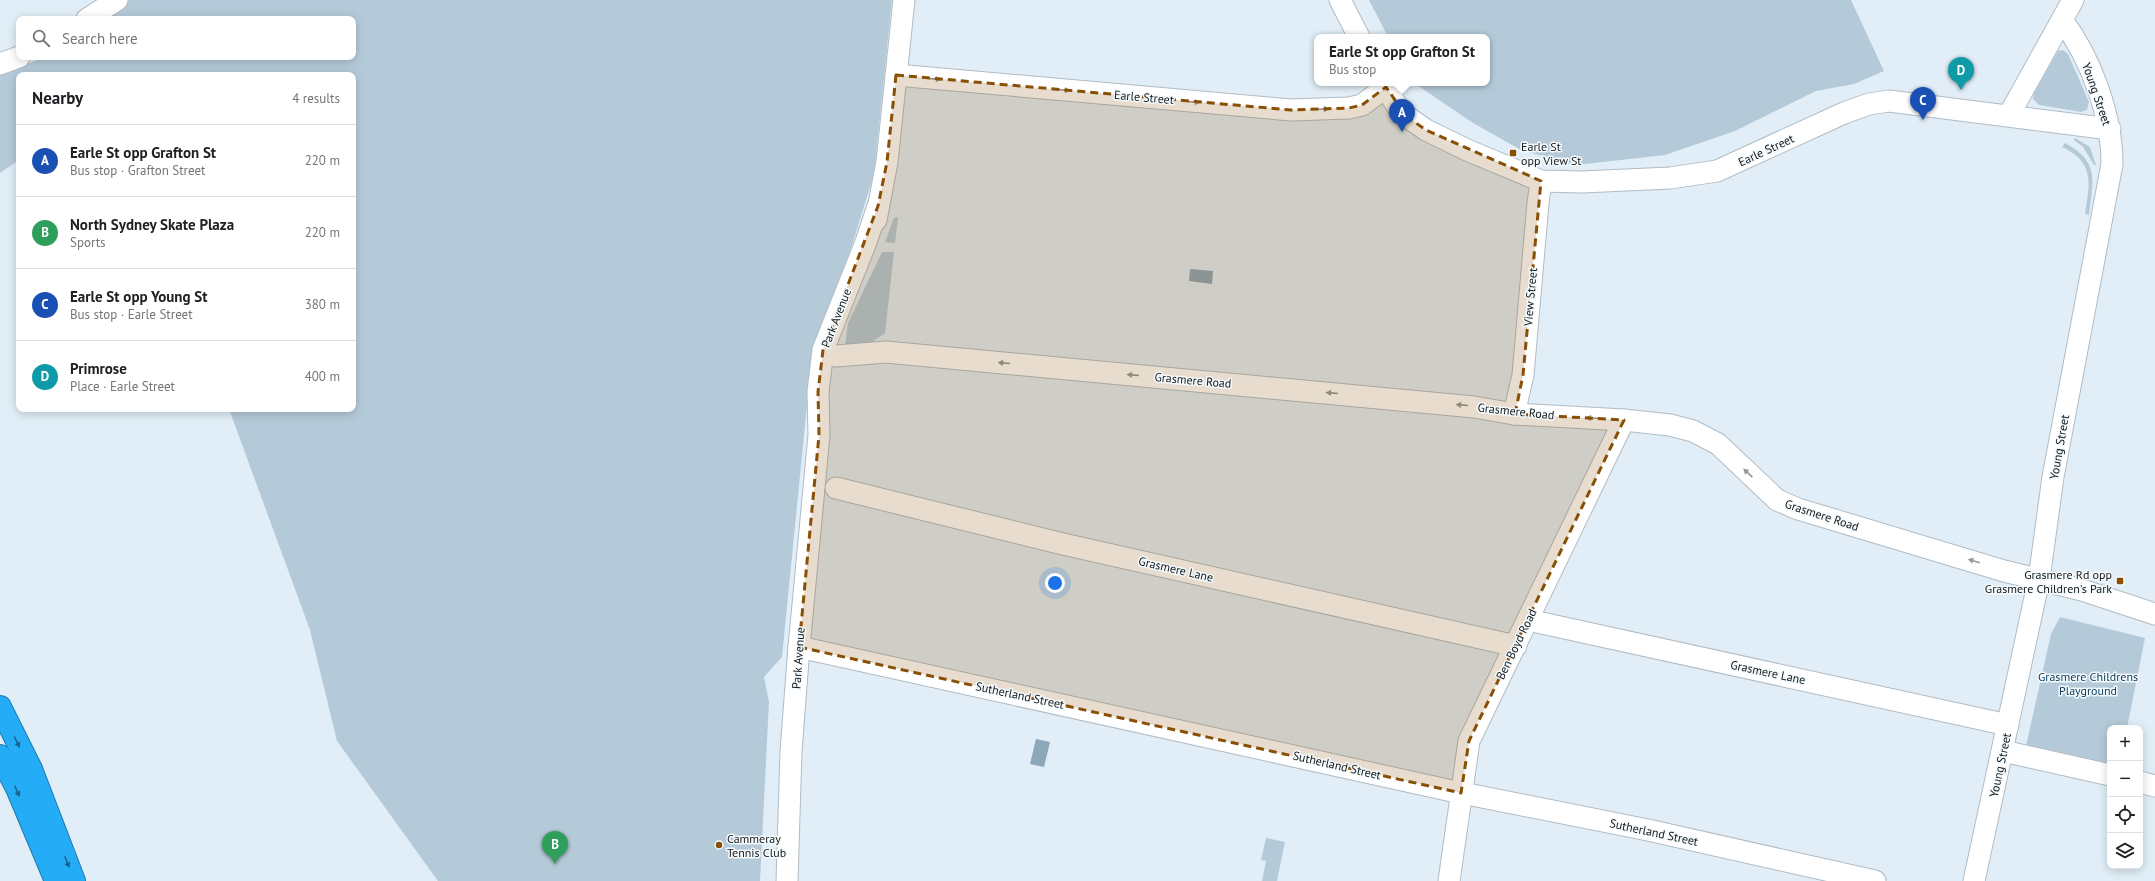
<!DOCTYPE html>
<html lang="en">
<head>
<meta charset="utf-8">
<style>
  :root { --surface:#fff; --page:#f2f2f2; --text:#202124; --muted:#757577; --line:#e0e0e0; --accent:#2563eb }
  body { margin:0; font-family:"PT Sans",sans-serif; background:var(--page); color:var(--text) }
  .controls { position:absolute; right:12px; bottom:12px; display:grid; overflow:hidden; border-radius:8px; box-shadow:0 2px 10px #0003 }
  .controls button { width:36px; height:36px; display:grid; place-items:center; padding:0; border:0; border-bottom:1px solid var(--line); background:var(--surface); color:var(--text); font:20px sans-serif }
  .you { position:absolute; left:1055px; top:583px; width:14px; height:14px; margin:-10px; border:3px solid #fff; border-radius:50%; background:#1a73e8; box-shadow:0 0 0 6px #1a73e833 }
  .badge { display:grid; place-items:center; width:26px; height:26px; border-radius:50%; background:var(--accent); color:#fff; font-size:13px; font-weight:700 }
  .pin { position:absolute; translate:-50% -33px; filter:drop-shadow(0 1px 2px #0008) }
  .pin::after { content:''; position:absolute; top:21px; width:14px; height:12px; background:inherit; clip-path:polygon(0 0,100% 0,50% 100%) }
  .popup { position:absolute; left:1314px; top:34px; width:176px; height:52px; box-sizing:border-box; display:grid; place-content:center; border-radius:8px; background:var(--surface); filter:drop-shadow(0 1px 3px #0005); font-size:13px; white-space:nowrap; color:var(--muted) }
  .popup b { font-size:15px; color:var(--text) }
  .popup::after { content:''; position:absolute; left:50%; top:100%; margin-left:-8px; border:8px solid transparent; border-top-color:var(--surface) }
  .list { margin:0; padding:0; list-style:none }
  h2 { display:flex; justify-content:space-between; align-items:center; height:52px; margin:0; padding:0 16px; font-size:17px }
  h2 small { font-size:13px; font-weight:400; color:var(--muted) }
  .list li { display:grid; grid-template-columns:26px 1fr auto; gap:12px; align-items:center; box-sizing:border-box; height:72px; padding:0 16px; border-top:1px solid var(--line) }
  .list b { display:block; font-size:15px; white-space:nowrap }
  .list p { margin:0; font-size:13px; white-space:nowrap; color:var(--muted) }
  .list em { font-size:13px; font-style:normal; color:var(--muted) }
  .icon { flex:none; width:22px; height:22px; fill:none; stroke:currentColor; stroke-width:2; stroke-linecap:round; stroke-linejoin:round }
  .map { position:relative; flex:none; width:2155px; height:881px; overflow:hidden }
  .search { position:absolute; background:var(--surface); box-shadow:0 2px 10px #0003; left:16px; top:16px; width:340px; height:44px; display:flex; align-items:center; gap:10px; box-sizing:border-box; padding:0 14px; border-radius:8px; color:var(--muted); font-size:15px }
  .panel { position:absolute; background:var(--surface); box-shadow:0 2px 10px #0003; left:16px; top:72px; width:340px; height:340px; border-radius:8px }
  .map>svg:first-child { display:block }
</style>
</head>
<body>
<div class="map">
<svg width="2155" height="881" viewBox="0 0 2155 881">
  <rect width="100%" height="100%" fill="#e1eef7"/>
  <g fill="#b5cad9">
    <polygon points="128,0 892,0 874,174 809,385 782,657 764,677 769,702 760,881 438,881 337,741 310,630 229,409 353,409 353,75 19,75 19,160 0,173 0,74 45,57 353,57 353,19 102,19"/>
    <polygon points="1369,0 1851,0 1884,71 1854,84 1816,91 1735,131 1665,155 1576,165 1521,150 1473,123 1414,83 1487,83 1487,37 1388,37"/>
    <polygon points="2063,50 2068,54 2089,102 2087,110 2081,112 2039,105 2033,99 2034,93 2058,51"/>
    <polygon points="2075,138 2090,147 2096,165 2094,165 2083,147 2074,140"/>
    <path d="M2065,143C2100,162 2093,180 2089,215L2085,214C2090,184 2095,162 2062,147Z"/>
    <polygon points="898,217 895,243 885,242 894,218"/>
    <polygon points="882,252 894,252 885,333 872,342 845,346 848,323"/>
    <polygon points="2060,617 2145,638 2127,728 2110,728 2110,763 2031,749 2026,746 2051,634"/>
    <polygon points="1266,838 1285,842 1277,881 1262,881 1266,861 1261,860"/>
  </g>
  <g fill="#8ca6ba">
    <polygon points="1190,269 1213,271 1212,284 1189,281"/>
    <polygon points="1036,739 1050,742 1044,767 1030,764"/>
  </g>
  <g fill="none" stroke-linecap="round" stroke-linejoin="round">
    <defs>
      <g id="minor">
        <polyline points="1340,0 1359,37"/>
        <polyline points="87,19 117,0"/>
        <polyline points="0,64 19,57"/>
        <polyline points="896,75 1291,110 1349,108 1362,105 1386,87"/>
        <polyline points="1383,83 1397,106 1406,116 1426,130 1467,150 1541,181 1582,182 1670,178 1717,171 1844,113 1869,104 1889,101 2110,129"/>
        <polyline points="2009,115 2073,0"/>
        <polyline points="876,220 887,162 904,0"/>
        <polyline points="836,356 886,352 1474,407 1514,414 1624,420 1670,425 1693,431 1718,444 1777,500 1798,509 2004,571 2082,590 2155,614"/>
        <polyline points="1514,414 1523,375 1538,203 1541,181"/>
        <polyline points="836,488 1063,544 1516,646"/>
        <polyline points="1528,620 2008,725"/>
        <polyline points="799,647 1452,791 1648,830 1875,881"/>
        <polyline points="2003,751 2110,775"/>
        <polyline points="2140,782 2155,786"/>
        <polyline points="787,881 791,751 799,647 819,435 818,392 823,350 866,242 878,206"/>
        <polyline points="1449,881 1469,741 1624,420"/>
        <path d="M1974,881L2039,579L2053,477L2112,164C2112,116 2091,58 2062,20"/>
      </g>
      <g id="highway">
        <polyline points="0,707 31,769 74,881"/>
        <polyline points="0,756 17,788 56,881"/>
      </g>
    </defs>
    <use href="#minor" stroke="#b0bcc5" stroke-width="23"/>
    <use href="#highway" stroke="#1f78aa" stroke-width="24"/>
    <use href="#minor" stroke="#fff" stroke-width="21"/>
    <use href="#highway" stroke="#25acf7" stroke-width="22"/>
  </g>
  <defs><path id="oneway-solid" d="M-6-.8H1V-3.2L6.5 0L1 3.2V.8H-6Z"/></defs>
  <g fill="#959798">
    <use href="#oneway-solid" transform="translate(935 79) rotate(5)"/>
    <use href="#oneway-solid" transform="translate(1064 90) rotate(5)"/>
    <use href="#oneway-solid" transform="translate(1194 102) rotate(5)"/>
    <use href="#oneway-solid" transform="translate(1323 109) rotate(-2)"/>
    <use href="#oneway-solid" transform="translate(1004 363) rotate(-175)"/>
    <use href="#oneway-solid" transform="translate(1133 375) rotate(-175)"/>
    <use href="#oneway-solid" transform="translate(1332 393) rotate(-175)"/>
    <use href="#oneway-solid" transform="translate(1462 405) rotate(-175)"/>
    <use href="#oneway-solid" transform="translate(1592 418) rotate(-177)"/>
    <use href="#oneway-solid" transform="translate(1748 473) rotate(-137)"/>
    <use href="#oneway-solid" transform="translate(1974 561) rotate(-163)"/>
  </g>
  <g fill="#1c6289">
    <use href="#oneway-solid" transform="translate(17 742) rotate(64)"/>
    <use href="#oneway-solid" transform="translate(17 791) rotate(66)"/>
    <use href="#oneway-solid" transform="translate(67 862) rotate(69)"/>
  </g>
  <path fill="#884f05" fill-opacity="0.2" stroke="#884f05" stroke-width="3" stroke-dasharray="8 5" stroke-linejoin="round" d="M896,75L1291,110L1349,108L1362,105L1386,87L1406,116L1426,130L1541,181L1523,375L1515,414L1624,420L1469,741L1461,793L799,647L819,435L818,392L823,350L878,206L887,162Z"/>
  <g fill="#884f05" stroke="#f5fafd" stroke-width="1.5">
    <rect x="1509" y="149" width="8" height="8" rx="2"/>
    <rect x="2116" y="577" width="8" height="8" rx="2"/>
    <circle cx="719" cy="845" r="4"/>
  </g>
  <g text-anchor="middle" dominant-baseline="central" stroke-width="3" stroke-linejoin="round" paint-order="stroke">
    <g font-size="12" fill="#13181b" stroke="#f5fafd">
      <text transform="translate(2097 94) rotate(71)">Young Street</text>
      <text transform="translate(1144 97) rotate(5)">Earle Street</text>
      <text transform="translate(1766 150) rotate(-25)">Earle Street</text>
      <text transform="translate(1530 297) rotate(-85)">View Street</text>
      <text transform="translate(836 318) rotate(-69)">Park Avenue</text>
      <text transform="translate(1193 380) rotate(5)">Grasmere Road</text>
      <text transform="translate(1516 411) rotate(6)">Grasmere Road</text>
      <text transform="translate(2059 447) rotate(-80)">Young Street</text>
      <text transform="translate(1822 515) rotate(18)">Grasmere Road</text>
      <text transform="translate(1176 569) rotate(13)">Grasmere Lane</text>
      <text transform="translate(1516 644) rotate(-64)">Ben Boyd Road</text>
      <text transform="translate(798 658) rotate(-86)">Park Avenue</text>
      <text transform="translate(1768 672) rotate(12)">Grasmere Lane</text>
      <text transform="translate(1020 695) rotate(12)">Sutherland Street</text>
      <text transform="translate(1337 765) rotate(13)">Sutherland Street</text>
      <text transform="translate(2000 765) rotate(-78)">Young Street</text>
      <text transform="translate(1654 832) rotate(12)">Sutherland Street</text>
    </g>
    <g font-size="12" fill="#13181b" stroke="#f5fafd" text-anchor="start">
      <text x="1521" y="146">Earle St<tspan x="1521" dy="14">opp View St</tspan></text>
      <text x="2112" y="574" text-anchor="end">Grasmere Rd opp<tspan x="2112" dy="14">Grasmere Children's Park</tspan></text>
      <text x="727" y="838">Cammeray<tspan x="727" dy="14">Tennis Club</tspan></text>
    </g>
    <g font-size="12" fill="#073a57" stroke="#f5fafd">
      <text x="2088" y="676">Grasmere Childrens<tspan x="2088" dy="14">Playground</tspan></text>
    </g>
  </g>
</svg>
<div class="controls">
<button>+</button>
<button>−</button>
<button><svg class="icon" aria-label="locate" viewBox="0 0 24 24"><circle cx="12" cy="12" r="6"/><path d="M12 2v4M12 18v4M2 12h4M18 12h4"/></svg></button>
<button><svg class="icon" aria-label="layers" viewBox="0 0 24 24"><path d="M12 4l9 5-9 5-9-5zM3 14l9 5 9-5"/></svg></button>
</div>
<div class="you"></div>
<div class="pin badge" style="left:1402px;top:132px;background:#1a4fb4">A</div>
<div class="popup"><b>Earle St opp Grafton St</b>Bus stop</div>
<div class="pin badge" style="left:555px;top:864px;background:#2e9e5b">B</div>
<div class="pin badge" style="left:1923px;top:120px;background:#1a4fb4">C</div>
<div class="pin badge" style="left:1961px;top:90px;background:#0f9aa8">D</div>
<div class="search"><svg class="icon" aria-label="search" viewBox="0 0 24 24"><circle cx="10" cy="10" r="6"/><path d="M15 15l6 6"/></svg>Search here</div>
<section class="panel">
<h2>Nearby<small>4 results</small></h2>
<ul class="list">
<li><span class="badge" style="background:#1a4fb4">A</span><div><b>Earle St opp Grafton St</b><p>Bus stop · Grafton Street</p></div><em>220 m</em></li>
<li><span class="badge" style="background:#2e9e5b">B</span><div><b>North Sydney Skate Plaza</b><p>Sports</p></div><em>220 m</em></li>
<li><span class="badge" style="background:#1a4fb4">C</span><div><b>Earle St opp Young St</b><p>Bus stop · Earle Street</p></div><em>380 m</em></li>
<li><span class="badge" style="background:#0f9aa8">D</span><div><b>Primrose</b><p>Place · Earle Street</p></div><em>400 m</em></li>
</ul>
</section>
</div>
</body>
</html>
